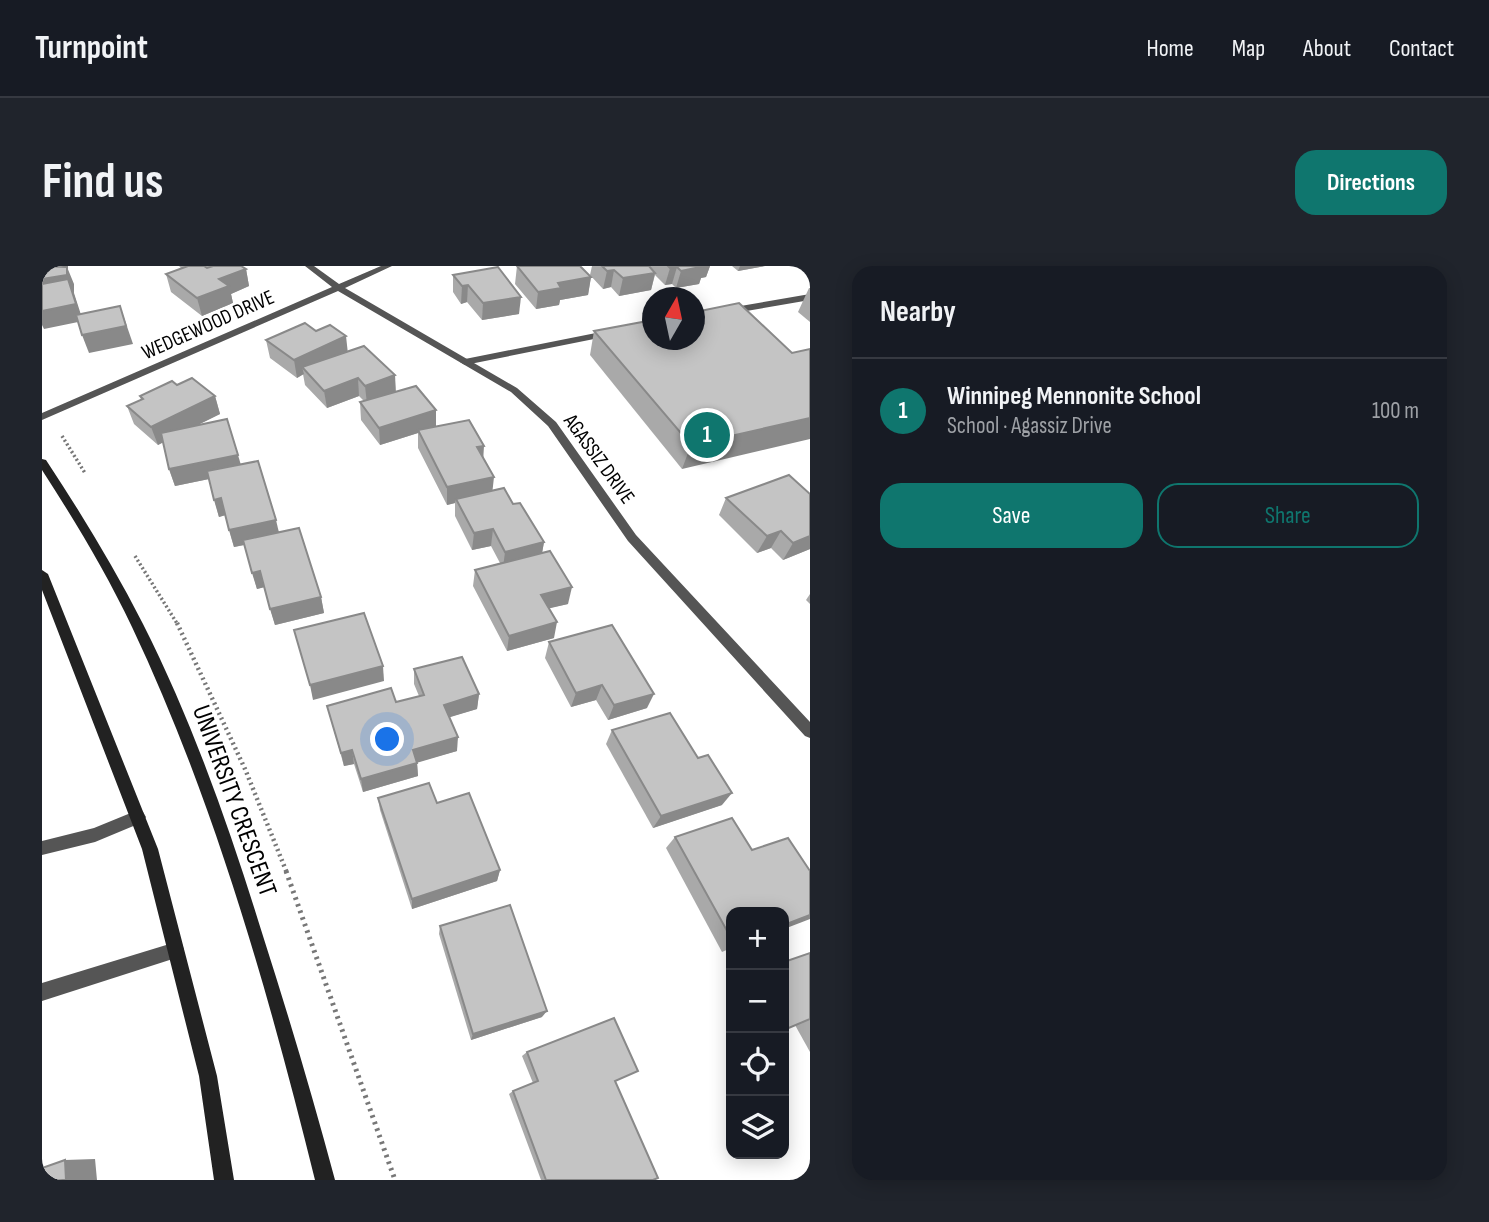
<!DOCTYPE html>
<html lang="en">
<head>
<meta charset="utf-8">
<style>
  :root { --surface:#171b24; --page:#20242c; --text:#f1f3f6; --muted:#9ea1a6; --line:#363941; --accent:#0f766e }
  body { margin:0; font-family:"Sofia Sans Condensed",sans-serif; background:var(--page); color:var(--text) }
  .controls { position:absolute; right:21px; bottom:21px; display:grid; overflow:hidden; border-radius:14px; box-shadow:0 4px 18px #0003 }
  .controls button { width:63px; height:63px; display:grid; place-items:center; padding:0; border:0; border-bottom:2px solid var(--line); background:var(--surface); color:var(--text); font:35px sans-serif }
  .compass { position:absolute; left:600px; top:21px; width:63px; height:63px; border-radius:50%; background:var(--surface); box-shadow:0 4px 18px #0003; rotate:9deg }
  .you { position:absolute; left:346px; top:474px; width:24px; height:24px; margin:-18px; border:5px solid #fff; border-radius:50%; background:#1a73e8; box-shadow:0 0 0 10px #1a73e833 }
  .badge { display:grid; place-items:center; width:46px; height:46px; border-radius:50%; background:var(--accent); color:#fff; font-size:23px; font-weight:700 }
  .pin { position:absolute; translate:-50% -50%; border:4px solid #fff; box-shadow:0 2px 7px #0006 }
  .list { margin:0; padding:0; list-style:none }
  h2 { display:flex; justify-content:space-between; align-items:center; height:91px; margin:0; padding:0 28px; font-size:30px }
  h2 small { font-size:23px; font-weight:400; color:var(--muted) }
  .list li { display:grid; grid-template-columns:46px 1fr auto; gap:21px; align-items:center; box-sizing:border-box; height:105px; padding:0 28px; border-top:2px solid var(--line) }
  .list b { display:block; font-size:26px; white-space:nowrap }
  .list p { margin:0; font-size:23px; white-space:nowrap; color:var(--muted) }
  .list em { font-size:23px; font-style:normal; color:var(--muted) }
  .actions { display:flex; gap:14px; padding:21px 28px }
  .actions a { flex:1; padding:16px 0; border:2px solid var(--accent); border-radius:21px; text-align:center; font-size:24px; color:var(--accent) }
  .actions .main { background:var(--accent); color:#fff }
  .icon { flex:none; width:38px; height:38px; fill:none; stroke:currentColor; stroke-width:2; stroke-linecap:round; stroke-linejoin:round }
  .map { position:relative; flex:none; width:768px; height:914px; overflow:hidden; border-radius:21px }
  header { display:flex; align-items:center; gap:42px; box-sizing:border-box; height:98px; padding:0 35px; background:var(--surface); border-bottom:2px solid var(--line) }
  header strong { font-size:33px }
  nav { display:flex; gap:38px; margin-inline-start:auto; font-size:24px }
  .intro { display:flex; align-items:center; justify-content:space-between; box-sizing:border-box; height:168px; padding:0 42px }
  h1 { margin:0; font-size:49px }
  .button { padding:18px 32px; border-radius:21px; background:var(--accent); color:#fff; font-size:24px; font-weight:700 }
  main { display:flex; gap:42px; padding:0 42px }
  aside { flex:1; background:var(--surface); border-radius:21px; box-shadow:0 4px 18px #0003 }
  .map>svg:first-child { display:block }
</style>
</head>
<body>
<header>
<strong>Turnpoint</strong>
<nav><a>Home</a><a>Map</a><a>About</a><a>Contact</a></nav>
</header>
<div class="intro"><h1>Find us</h1><a class="button">Directions</a></div>
<main>
<div class="map">
<svg width="768" height="914" viewBox="0 0 768 914">
  <rect width="100%" height="100%" fill="#fff"/>
  <g fill="none" stroke-linecap="round" stroke-linejoin="round">
    <g stroke="#777" stroke-width="3.5" stroke-dasharray="2 2.5" stroke-linecap="butt">
      <polyline points="20,170 43,207"/>
      <polyline points="93,290 136,359"/>
    </g>
    <polyline stroke="#777" stroke-width="4.5" stroke-dasharray="2 3.5" stroke-linecap="butt" points="135,357 203,503 245,607"/>
    <polyline stroke="#777" stroke-width="5" stroke-dasharray="2.5 4.5" stroke-linecap="butt" points="244,605 353,914"/>
    <g fill="#555" fill-rule="evenodd">
      <polygon points="768,28 768,34 652,54 652,48"/>
      <polygon points="569,64 572,65 572,69 423,99 418,96 423,93"/>
      <polygon points="96,544 101,546 104,551 101,556 53,576 0,589 0,575 52,562"/>
      <polygon points="134,676 140,678 142,684 140,690 0,735 0,717"/>
    </g>
    <polygon fill="#555" fill-rule="evenodd" points="263,0 272,0 297,18 339,0 350,0 303,22 475,122 514,156 594,269 768,456 768,472 763,470 586,275 506,160 469,126 296,25 0,154 0,147 290,21"/>
    <g fill="#222" fill-rule="evenodd">
      <path d="M0,193L4,194C39,247 72,301 101,358C151,457 188,563 221,670C247,751 271,832 293,914H273C227,728 172,534 90,361C64,306 33,255 0,204Z"/>
      <polygon points="0,304 6,308 116,583 175,810 192,914 172,914 157,810 100,583 0,324"/>
    </g>
  </g>
  <g fill="#a9a9a9">
    <polygon points="137,0 199,0 204,3 207,20 189,28 191,37 160,50 129,26 124,8 139,2"/>
    <polygon points="475,0 549,11 546,29 518,34 517,39 494,43 473,18"/>
    <polygon points="550,0 668,0 664,11 659,12 657,18 634,22 630,18 623,19 613,9 609,24 577,30 569,21 561,23 548,9"/>
    <polygon points="690,0 723,0 696,5"/>
    <polygon points="411,9 477,48 440,54 425,36 419,38 411,26"/>
    <polygon points="767,22 768,22 768,56 756,46"/>
    <polygon points="552,65 750,87 640,203 548,89"/>
    <polygon points="224,74 305,85 354,126 394,144 394,161 441,193 450,224 471,238 502,276 500,287 526,338 507,342 512,372 465,385 431,320 433,304 458,297 449,280 430,284 413,250 413,237 405,239 376,182 376,167 338,179 319,154 318,136 322,135 317,130 285,142 263,119 261,108 255,112 228,92"/>
    <polygon points="135,119 173,130 178,148 155,159 199,199 237,266 279,331 282,347 233,359 222,321 215,323 203,279 192,281 183,249 177,251 167,213 133,220 127,203 121,176 116,179 92,158 85,140 99,134 98,130"/>
    <polygon points="768,228 768,283 741,294 729,282 715,287 677,249 684,232"/>
    <polygon points="768,328 768,338 764,334"/>
    <polygon points="507,376 605,442 566,454 554,434 529,441 503,392"/>
    <polygon points="372,403 437,428 435,443 407,451 415,485 375,496 376,510 321,526 312,498 302,500 285,440 354,436 377,430 372,418"/>
    <polygon points="570,464 680,539 611,562 564,478"/>
    <polygon points="336,532 395,537 458,604 455,615 370,643 338,544"/>
    <polygon points="633,571 689,646 689,682 680,686 624,582"/>
    <polygon points="398,660 500,751 429,774 397,668"/>
    <polygon points="768,687 768,786 753,759"/>
    <polygon points="485,786 573,815 611,914 499,914 467,828 471,825 491,817 480,790"/>
  </g>
  <g fill="#898989">
    <polygon points="8,0 14,0 15,2 25,1 32,18 32,27 41,55 2,63 0,59 0,13"/>
    <polygon points="657,0 668,0 664,11 659,12 657,18 634,22 639,5"/>
    <polygon points="698,0 723,0 696,5"/>
    <polygon points="635,1 630,18 623,19 628,2"/>
    <polygon points="204,3 207,20 189,28 191,37 160,50 155,32 177,13"/>
    <polygon points="572,4 569,21 561,23 565,5"/>
    <polygon points="613,7 609,24 577,30 581,12"/>
    <polygon points="549,11 546,29 518,34 517,39 494,43 496,26 516,17"/>
    <polygon points="426,19 425,36 419,38 420,20"/>
    <polygon points="479,31 477,48 440,54 441,37"/>
    <polygon points="78,40 91,78 47,87 40,69"/>
    <polygon points="304,70 306,88 260,101 262,108 255,112 252,94"/>
    <polygon points="353,109 354,127 325,138 323,120"/>
    <polygon points="316,112 317,130 285,142 282,125"/>
    <polygon points="173,130 178,148 116,179 109,161"/>
    <polygon points="394,144 394,162 376,164 376,167 338,179 337,162"/>
    <polygon points="768,152 768,173 640,203 649,179"/>
    <polygon points="442,180 441,197 435,181"/>
    <polygon points="196,189 201,206 133,220 127,203"/>
    <polygon points="452,211 450,229 414,233 413,237 405,239 405,221"/>
    <polygon points="179,232 184,249 177,251 172,234"/>
    <polygon points="234,254 238,271 192,281 187,264"/>
    <polygon points="451,263 449,280 430,284 432,267"/>
    <polygon points="739,265 729,282 715,287 725,270"/>
    <polygon points="768,270 768,283 741,294 751,277"/>
    <polygon points="502,276 499,293 461,302 463,286"/>
    <polygon points="218,305 223,321 215,323 210,307"/>
    <polygon points="530,321 526,338 496,345 499,329"/>
    <polygon points="279,331 282,347 233,359 228,343"/>
    <polygon points="515,356 512,372 465,385 467,370"/>
    <polygon points="341,400 342,415 271,434 268,419"/>
    <polygon points="560,419 554,434 529,441 534,427"/>
    <polygon points="437,428 435,443 402,453 402,439"/>
    <polygon points="612,428 605,442 566,454 572,439"/>
    <polygon points="416,471 415,485 371,498 371,484"/>
    <polygon points="310,484 312,498 302,500 299,487"/>
    <polygon points="375,497 376,510 321,526 319,513"/>
    <polygon points="690,527 680,539 611,562 619,550"/>
    <polygon points="458,604 455,615 370,643 370,633"/>
    <polygon points="768,649 768,653 742,663 742,659"/>
    <polygon points="505,745 500,751 429,774 431,768"/>
    <polygon points="53,893 55,914 24,914 23,894"/>
  </g>
  <g fill="#c4c4c4" stroke="#898989" stroke-width="2">
    <polygon points="0,0 25,1 25,9 0,13"/>
    <polygon points="146,0 162,0 165,2 171,0 199,0 204,3 177,13 187,20 155,32 124,8"/>
    <polygon points="475,0 538,0 549,11 516,17 519,22 496,26"/>
    <polygon points="560,0 607,0 613,7 581,12 572,4 565,5"/>
    <polygon points="626,0 663,0 639,5 635,1 628,2"/>
    <polygon points="456,1 479,31 441,37 426,19 420,20 411,9"/>
    <polygon points="26,13 34,38 0,45 0,18"/>
    <polygon points="697,37 750,87 768,83 768,152 649,179 552,65 611,54 611,74 653,74 653,46"/>
    <polygon points="78,40 84,60 40,69 34,49"/>
    <polygon points="263,57 274,65 288,59 304,70 252,94 224,74"/>
    <polygon points="322,80 353,109 323,120 316,112 282,125 260,101"/>
    <polygon points="150,112 173,130 109,161 85,140 101,133 98,130 130,115 135,119"/>
    <polygon points="374,120 394,144 337,162 318,136"/>
    <polygon points="185,153 196,189 127,203 119,167"/>
    <polygon points="427,154 442,180 435,181 452,211 405,221 376,164"/>
    <polygon points="216,195 234,254 187,264 179,232 172,234 165,205"/>
    <polygon points="747,209 768,228 768,270 751,277 739,265 725,270 684,232"/>
    <polygon points="462,222 471,238 478,237 502,276 463,286 451,263 432,267 414,233"/>
    <polygon points="257,262 279,331 228,343 218,305 210,307 201,274"/>
    <polygon points="508,285 530,321 499,329 515,356 467,370 433,304"/>
    <polygon points="322,347 341,400 268,419 252,364"/>
    <polygon points="570,359 612,428 572,439 560,419 534,427 507,376"/>
    <polygon points="420,391 437,428 402,439 416,471 371,484 375,497 319,513 310,484 299,487 285,440 349,422 354,436 382,429 372,403"/>
    <polygon points="628,447 656,492 666,489 690,527 619,550 570,464"/>
    <polygon points="387,517 395,537 427,527 458,604 370,633 336,532"/>
    <polygon points="690,552 710,584 746,572 768,605 768,649 742,659 742,646 689,646 689,672 633,571"/>
    <polygon points="468,639 505,745 431,768 398,660"/>
    <polygon points="768,687 768,753 742,764 742,696"/>
    <polygon points="572,752 596,805 573,815 616,912 611,914 504,914 471,825 496,815 485,786"/>
    <polygon points="23,894 24,914 0,914 0,902"/>
  </g>
  <g text-anchor="middle" dominant-baseline="central" stroke-width="5" stroke-linejoin="round" paint-order="stroke">
    <g font-size="21" fill="#000" stroke="#fff">
      <text transform="translate(166 59) rotate(-24)">WEDGEWOOD DRIVE</text>
      <text transform="translate(557 193) rotate(54)">AGASSIZ DRIVE</text>
    </g>
    <g font-size="26" fill="#000" stroke="#fff">
      <text transform="translate(192 535) rotate(70)">UNIVERSITY CRESCENT</text>
    </g>
  </g>
</svg>
<div class="controls">
<button>+</button>
<button>−</button>
<button><svg class="icon" aria-label="locate" viewBox="0 0 24 24"><circle cx="12" cy="12" r="6"/><path d="M12 2v4M12 18v4M2 12h4M18 12h4"/></svg></button>
<button><svg class="icon" aria-label="layers" viewBox="0 0 24 24"><path d="M12 4l9 5-9 5-9-5zM3 14l9 5 9-5"/></svg></button>
</div>
<svg class="compass" viewBox="-18 -18 36 36"><path d="M0-13l5 13h-10z" fill="#e53935"/><path d="M0 13l5-13h-10z" fill="#9ea1a6"/></svg>
<div class="you"></div>
<div class="pin badge" style="left:665px;top:169px">1</div>
</div>
<aside>
<h2>Nearby<small></small></h2>
<ul class="list">
<li><span class="badge">1</span><div><b>Winnipeg Mennonite School</b><p>School · Agassiz Drive</p></div><em>100 m</em></li>
</ul>
<div class="actions"><a class="main">Save</a><a>Share</a></div>
</aside>
</main>
</body>
</html>
